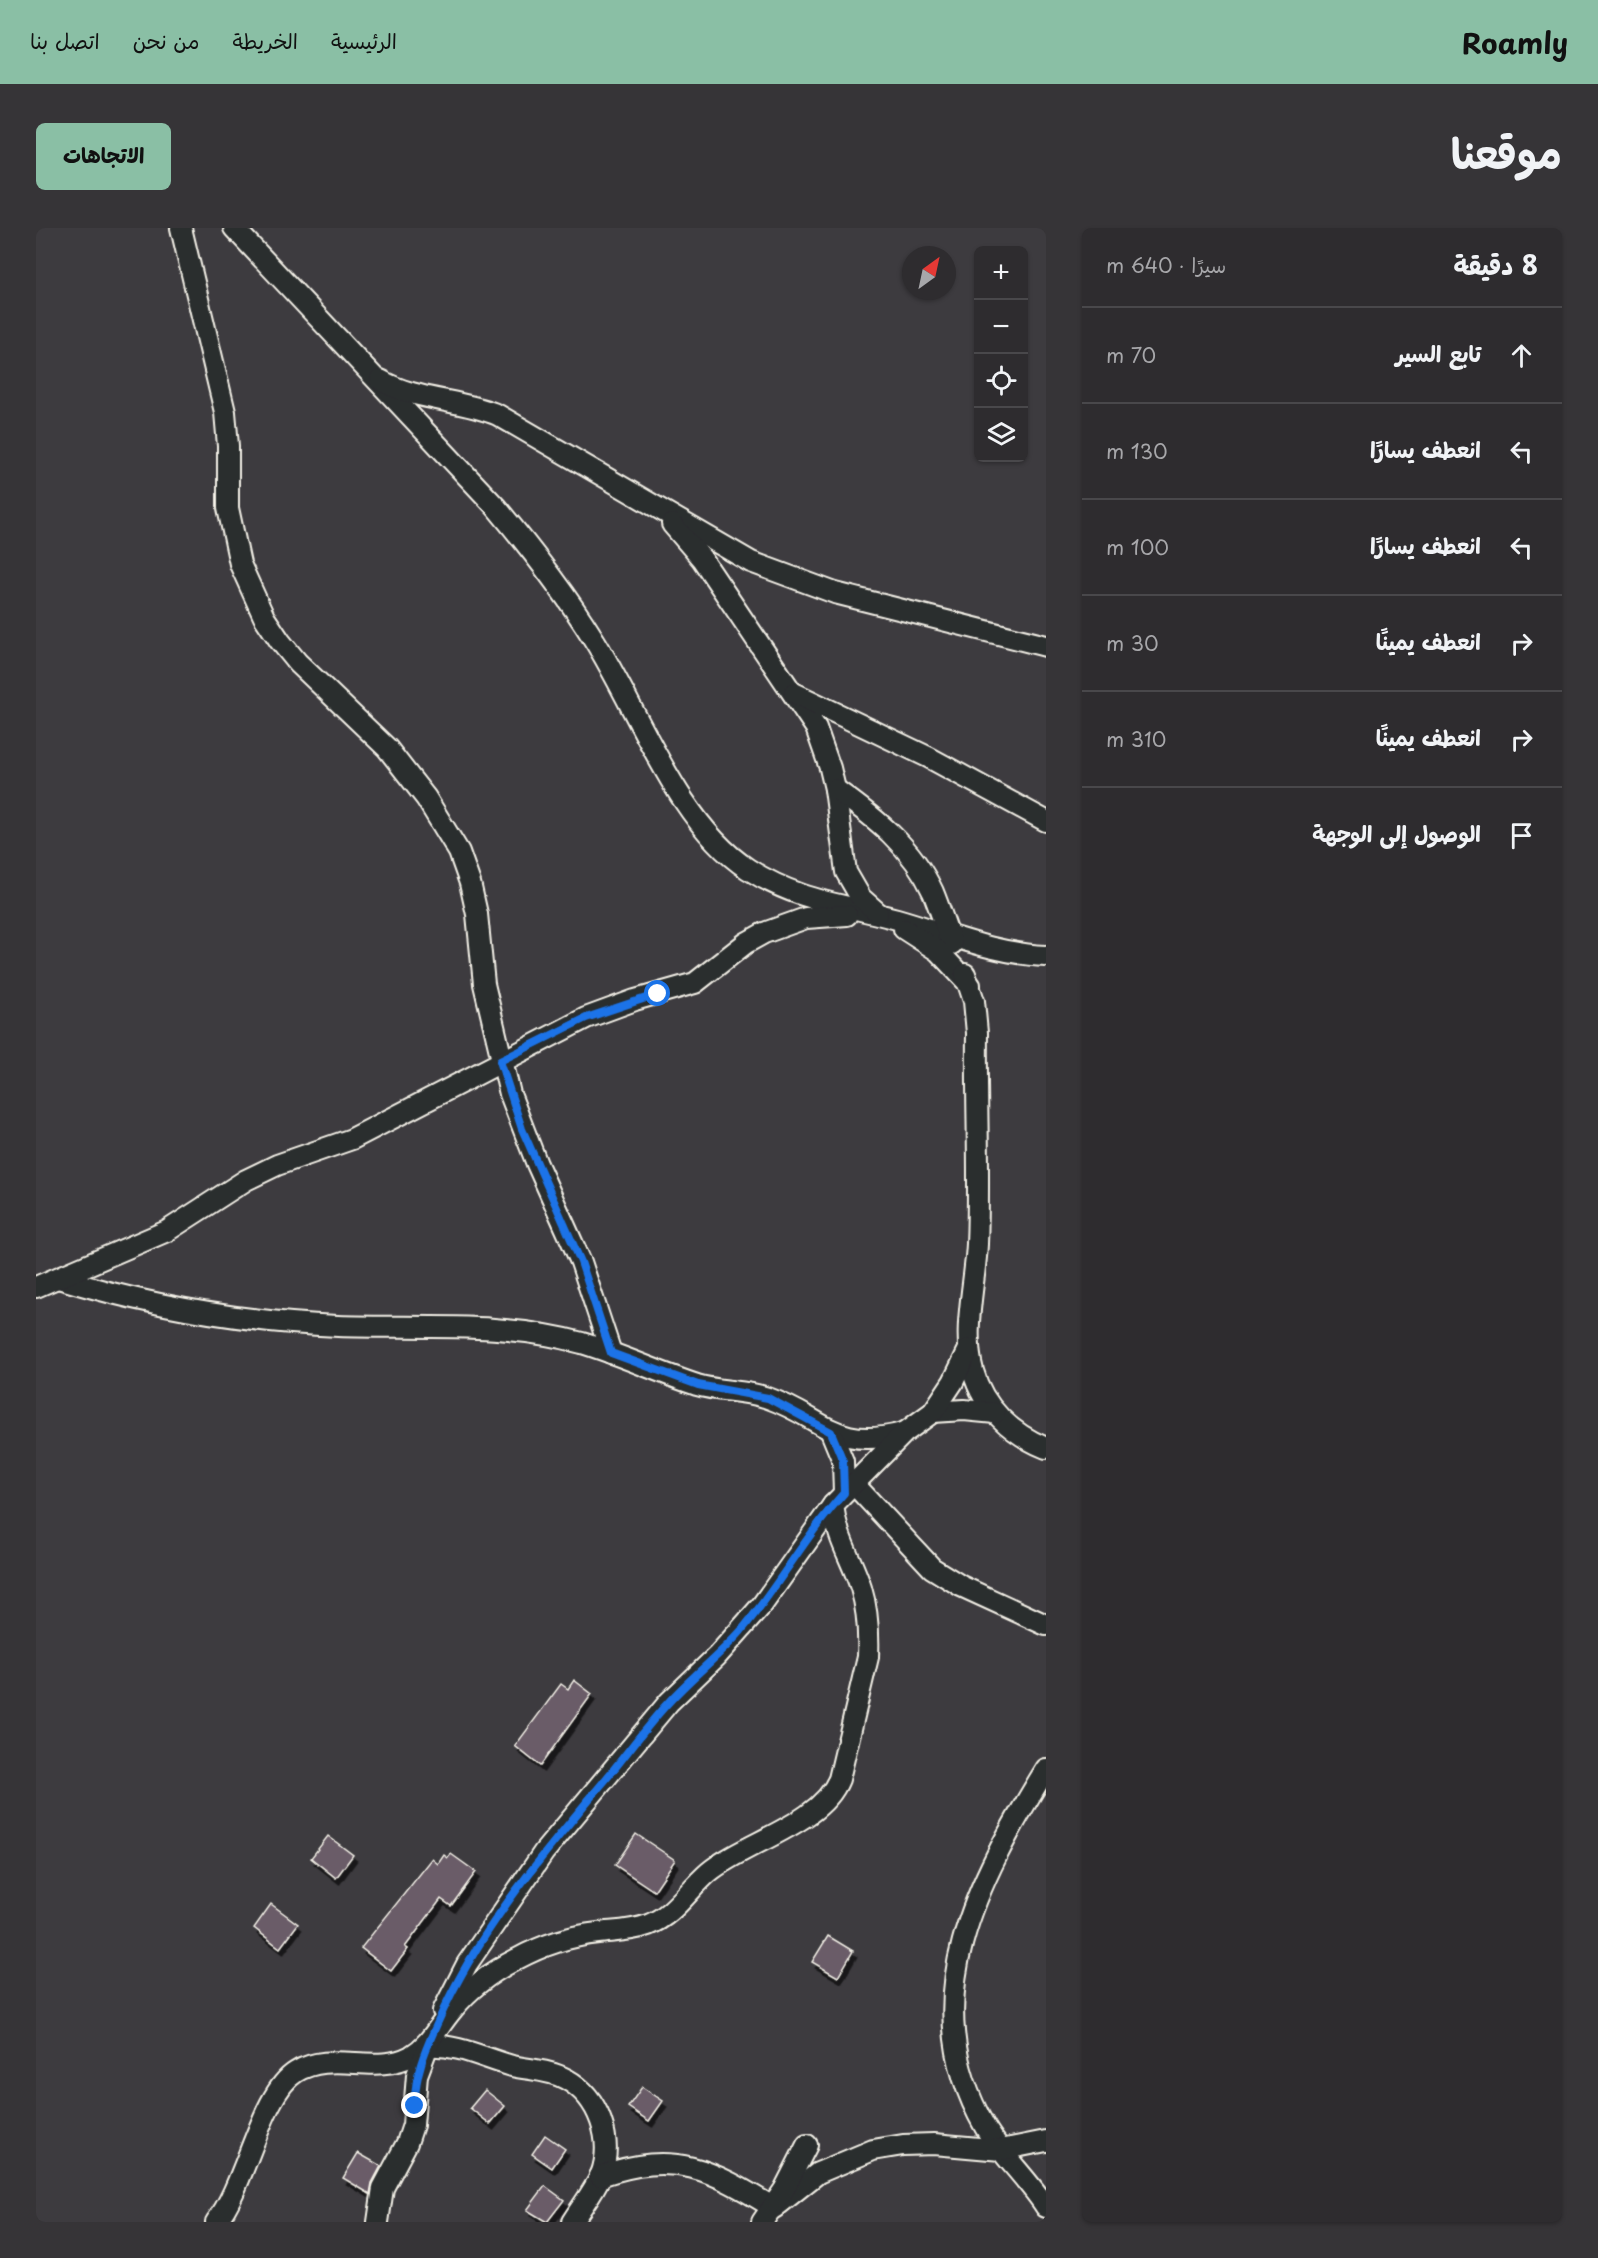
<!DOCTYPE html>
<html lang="ar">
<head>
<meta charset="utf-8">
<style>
  :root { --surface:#2e2c2f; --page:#363437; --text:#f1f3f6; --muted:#a7a7aa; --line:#49484b; --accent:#8abfa5 }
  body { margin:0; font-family:"Playpen Sans","Playpen Sans Arabic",sans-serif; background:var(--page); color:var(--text); direction:rtl }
  .controls { position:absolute; right:18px; top:18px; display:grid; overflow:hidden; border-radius:9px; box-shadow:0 2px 4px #0004 }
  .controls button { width:54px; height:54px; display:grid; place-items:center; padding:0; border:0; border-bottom:2px solid var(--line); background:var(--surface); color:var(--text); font:30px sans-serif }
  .compass { position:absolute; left:866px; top:18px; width:54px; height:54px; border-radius:50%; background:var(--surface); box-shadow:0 2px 4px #0004; rotate:33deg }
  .stop { position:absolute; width:18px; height:18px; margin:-14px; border:4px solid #1a73e8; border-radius:50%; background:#fff }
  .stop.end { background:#1a73e8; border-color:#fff; box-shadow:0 2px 6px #0008 }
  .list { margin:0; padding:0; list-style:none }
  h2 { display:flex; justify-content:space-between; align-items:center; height:78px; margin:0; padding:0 24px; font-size:26px }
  h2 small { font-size:20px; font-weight:400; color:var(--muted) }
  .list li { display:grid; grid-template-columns:39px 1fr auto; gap:18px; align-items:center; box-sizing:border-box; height:96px; padding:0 24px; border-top:2px solid var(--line) }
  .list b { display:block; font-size:22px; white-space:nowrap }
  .list em { font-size:20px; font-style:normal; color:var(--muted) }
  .icon { flex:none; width:33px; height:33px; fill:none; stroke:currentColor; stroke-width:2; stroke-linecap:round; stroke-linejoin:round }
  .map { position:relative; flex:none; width:1010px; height:1994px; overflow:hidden; direction:ltr; border-radius:9px }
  header { display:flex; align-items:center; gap:36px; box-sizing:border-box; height:84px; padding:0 30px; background:var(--accent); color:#111 }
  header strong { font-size:28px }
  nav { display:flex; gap:33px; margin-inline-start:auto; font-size:21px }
  .intro { display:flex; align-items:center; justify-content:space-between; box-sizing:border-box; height:144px; padding:0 36px }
  h1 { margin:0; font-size:42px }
  .button { padding:15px 27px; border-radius:9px; background:var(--accent); color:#111; font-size:21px; font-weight:700 }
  main { display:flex; gap:36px; padding:0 36px }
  aside { flex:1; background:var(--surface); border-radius:9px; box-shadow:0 2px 4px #0004 }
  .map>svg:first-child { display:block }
</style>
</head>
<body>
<header>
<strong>Roamly</strong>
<nav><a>الرئيسية</a><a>الخريطة</a><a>من نحن</a><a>اتصل بنا</a></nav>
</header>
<div class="intro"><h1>موقعنا</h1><a class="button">الاتجاهات</a></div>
<main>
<aside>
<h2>8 دقيقة<small>سيرًا · 640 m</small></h2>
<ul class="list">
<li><svg class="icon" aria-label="ahead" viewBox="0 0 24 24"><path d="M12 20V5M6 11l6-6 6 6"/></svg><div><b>تابع السير</b></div><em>70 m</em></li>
<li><svg class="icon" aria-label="left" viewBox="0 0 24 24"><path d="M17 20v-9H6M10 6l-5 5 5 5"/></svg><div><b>انعطف يسارًا</b></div><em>130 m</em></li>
<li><svg class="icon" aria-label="left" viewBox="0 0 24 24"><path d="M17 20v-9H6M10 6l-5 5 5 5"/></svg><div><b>انعطف يسارًا</b></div><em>100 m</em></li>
<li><svg class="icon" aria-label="right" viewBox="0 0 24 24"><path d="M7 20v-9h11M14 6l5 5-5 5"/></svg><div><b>انعطف يمينًا</b></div><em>30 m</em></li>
<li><svg class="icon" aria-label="right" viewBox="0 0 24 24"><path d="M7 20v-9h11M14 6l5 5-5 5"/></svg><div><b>انعطف يمينًا</b></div><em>310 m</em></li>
<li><svg class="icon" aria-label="arrive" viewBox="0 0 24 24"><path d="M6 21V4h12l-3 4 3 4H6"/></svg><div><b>الوصول إلى الوجهة</b></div></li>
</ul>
</aside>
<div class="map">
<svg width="1010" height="1994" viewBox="0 0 1010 1994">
  <defs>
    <filter id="shadow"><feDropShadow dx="3.5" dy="6" stdDeviation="0" flood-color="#0009"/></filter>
  </defs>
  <rect width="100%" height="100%" fill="#3d3b3f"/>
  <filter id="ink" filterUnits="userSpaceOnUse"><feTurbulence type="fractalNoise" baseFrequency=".0167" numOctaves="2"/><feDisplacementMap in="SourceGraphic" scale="12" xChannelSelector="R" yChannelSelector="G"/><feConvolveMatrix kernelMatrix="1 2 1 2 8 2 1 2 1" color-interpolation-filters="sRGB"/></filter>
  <g filter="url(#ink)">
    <g fill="#6a5c68" stroke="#f4f1e8" stroke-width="1.5" filter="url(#shadow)">
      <polygon points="538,1452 556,1466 504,1538 479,1518 525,1456 532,1461"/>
      <polygon points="600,1606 639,1632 618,1663 579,1637"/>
      <polygon points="292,1608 317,1627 300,1650 275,1630"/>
      <polygon points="415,1626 440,1644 415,1678 405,1671 369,1719 372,1721 355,1743 325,1720 396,1631 402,1636 408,1627 412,1630"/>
      <polygon points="235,1676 262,1696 244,1720 218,1700"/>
      <polygon points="792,1708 817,1723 802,1749 776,1734"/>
      <polygon points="606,1859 627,1873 613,1893 592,1879"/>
      <polygon points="449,1862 469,1878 454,1896 434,1880"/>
      <polygon points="509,1907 529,1921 516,1940 496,1926"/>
      <polygon points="322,1925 345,1938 336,1955 334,1966 307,1950"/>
      <polygon points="509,1958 528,1972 511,1994 491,1982"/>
    </g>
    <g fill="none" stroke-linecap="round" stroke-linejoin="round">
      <defs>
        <g id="minor">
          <polyline points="145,0 189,184 192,218 192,280 204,336 228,389 244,413 262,435 351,520 390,570 423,624 434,655 441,686 448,756 474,866 501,936 545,1034 575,1125"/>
          <path d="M198,0L460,279C495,321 528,363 557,410C602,481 641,595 712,641C762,673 806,676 861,691C910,705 959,726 1010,728"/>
          <path d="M344,152C380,173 424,171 462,187L715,334L799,365L1010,418"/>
          <polyline points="636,296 666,331 780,500 794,540 799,561 810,644 825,670 842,685"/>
          <polyline points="758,465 892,529 1010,593"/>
          <path d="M799,561C838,589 876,618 897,664C904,681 909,698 916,716"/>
          <polyline points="868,701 902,723 934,757"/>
          <path d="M929,746L938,773L941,805C940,875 944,946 941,1016C939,1057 926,1103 937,1143C947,1180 976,1206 1010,1220"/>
          <path d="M22,1050C114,1078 206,1094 302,1098C383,1101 467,1093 546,1115C585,1127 622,1144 661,1157C684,1164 709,1162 732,1170C789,1190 798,1223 867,1205"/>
          <polyline points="0,1059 131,1003 210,952 241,937 316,911 550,790 599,772 659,755 710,715 728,705 770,690 811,687"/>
          <polyline points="897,1184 928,1182 959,1185"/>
          <polyline points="795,1204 807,1233 808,1265"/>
          <polyline points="817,1255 896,1340 925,1358 1010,1397"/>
          <path d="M1010,1541C942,1652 876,1772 949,1899C966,1928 992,1951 1010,1979"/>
          <polyline points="407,1783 431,1736 508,1624 633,1474 681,1428 726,1377 797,1277 868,1205 897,1184 917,1154 933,1121"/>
          <path d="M392,1818C422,1816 447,1830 476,1838C494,1842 514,1842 530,1851C563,1869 578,1912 565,1947C558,1963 545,1979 536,1994"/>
          <path d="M564,1948C640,1922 674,1941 738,1980L782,1945L837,1922L867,1917L898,1916L965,1922L1010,1913"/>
          <path d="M180,1994C210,1957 225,1865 260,1844C295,1822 339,1847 375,1828C394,1817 403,1797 417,1781C434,1760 457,1743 481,1731C505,1718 535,1708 562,1705C579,1703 596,1703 612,1697C638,1687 652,1662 673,1644C709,1614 785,1596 803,1551L832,1429C833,1406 832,1383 825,1360C815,1329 801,1312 797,1277"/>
          <polyline points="342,1994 347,1960 371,1915 377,1897 381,1847 393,1815"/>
          <polyline points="726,1994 748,1962 771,1917"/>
        </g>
      </defs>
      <use href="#minor" stroke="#f4f1e8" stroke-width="24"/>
      <use href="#minor" stroke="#2a2d2e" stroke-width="20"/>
    </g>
  </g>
  <g fill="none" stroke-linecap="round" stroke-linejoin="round" filter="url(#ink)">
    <path stroke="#1a73e8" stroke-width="8" d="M379,1878C378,1848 389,1823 401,1796C440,1706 502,1632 565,1557C587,1531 607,1502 631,1476C654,1450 682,1429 705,1403C742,1359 769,1308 808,1265L807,1233L795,1204L732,1170L662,1157L575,1125L545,1034L486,901L464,833L550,790L622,766"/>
  </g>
</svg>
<div class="controls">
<button>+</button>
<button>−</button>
<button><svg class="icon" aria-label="locate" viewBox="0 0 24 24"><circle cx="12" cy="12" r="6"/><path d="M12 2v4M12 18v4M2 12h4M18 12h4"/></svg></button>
<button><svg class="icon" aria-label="layers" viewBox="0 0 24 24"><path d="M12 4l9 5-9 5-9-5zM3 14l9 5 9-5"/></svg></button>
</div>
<svg class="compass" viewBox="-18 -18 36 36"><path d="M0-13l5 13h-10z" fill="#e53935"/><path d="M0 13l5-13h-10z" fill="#a7a7aa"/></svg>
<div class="stop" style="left:622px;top:766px"></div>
<div class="stop end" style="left:379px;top:1878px"></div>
</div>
</main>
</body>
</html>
